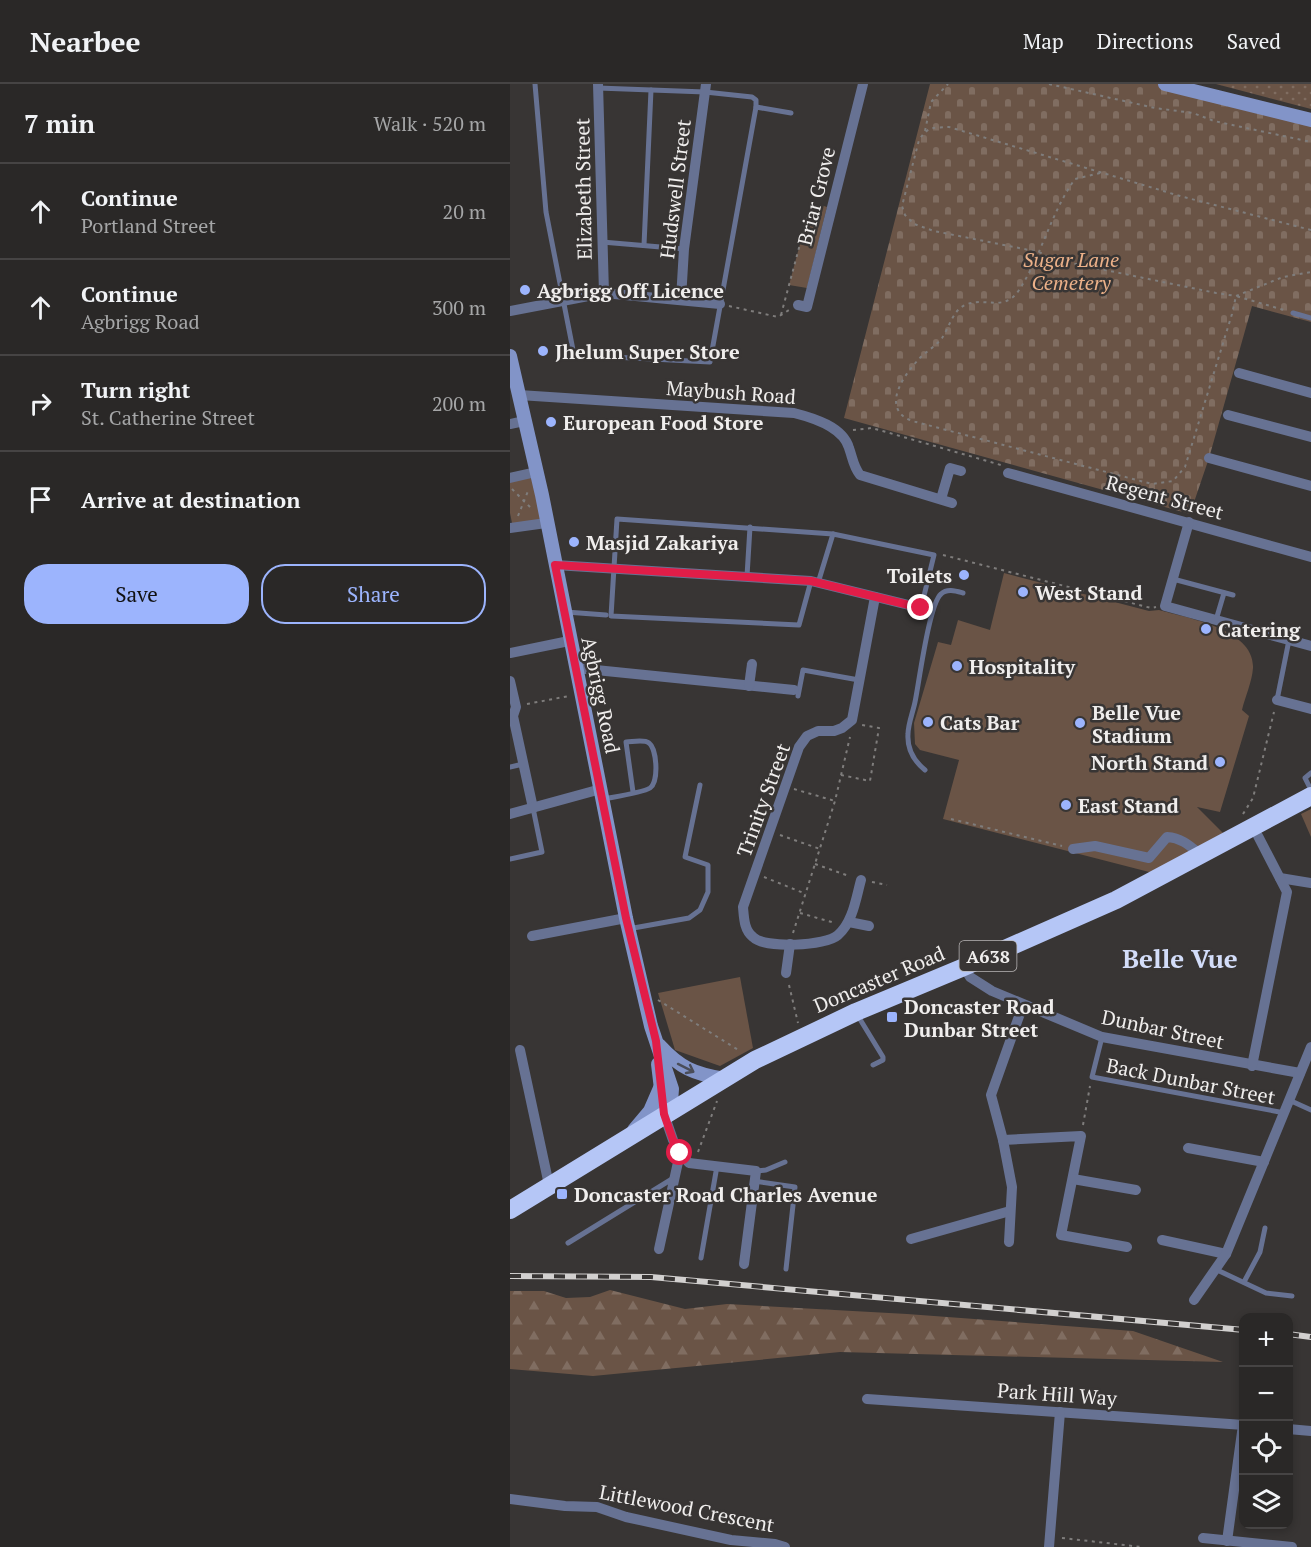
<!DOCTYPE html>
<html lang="en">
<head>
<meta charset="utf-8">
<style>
  :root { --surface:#2a2827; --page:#363433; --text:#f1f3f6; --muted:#a5a6a7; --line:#464444; --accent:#9cb4fd }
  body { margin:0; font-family:"PT Serif",serif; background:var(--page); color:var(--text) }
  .controls { position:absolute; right:18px; bottom:18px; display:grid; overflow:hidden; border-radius:12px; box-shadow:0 3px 9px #0003 }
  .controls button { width:54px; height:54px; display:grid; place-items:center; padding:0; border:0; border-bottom:2px solid var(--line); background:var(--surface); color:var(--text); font:30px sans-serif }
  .stop { position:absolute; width:18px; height:18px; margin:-14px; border:4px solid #e11d48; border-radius:50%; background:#fff }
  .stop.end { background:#e11d48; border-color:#fff; box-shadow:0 2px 6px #0008 }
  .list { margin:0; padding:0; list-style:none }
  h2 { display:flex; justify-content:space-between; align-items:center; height:78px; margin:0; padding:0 24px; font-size:26px }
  h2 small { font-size:20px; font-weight:400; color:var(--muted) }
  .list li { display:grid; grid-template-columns:39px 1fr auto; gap:18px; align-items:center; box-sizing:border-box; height:96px; padding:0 24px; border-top:2px solid var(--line) }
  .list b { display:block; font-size:22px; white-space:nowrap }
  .list p { margin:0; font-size:20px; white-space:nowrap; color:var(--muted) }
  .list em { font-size:20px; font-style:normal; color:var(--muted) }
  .actions { display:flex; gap:12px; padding:18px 24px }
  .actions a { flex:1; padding:14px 0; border:2px solid var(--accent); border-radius:24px; text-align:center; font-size:21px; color:var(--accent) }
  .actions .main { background:var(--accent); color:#111 }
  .icon { flex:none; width:33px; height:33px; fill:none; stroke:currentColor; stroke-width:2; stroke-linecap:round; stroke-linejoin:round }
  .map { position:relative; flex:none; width:801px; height:1463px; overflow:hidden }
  header { display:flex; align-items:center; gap:36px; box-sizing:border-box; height:84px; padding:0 30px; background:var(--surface); border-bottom:2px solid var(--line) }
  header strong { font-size:28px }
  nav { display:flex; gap:33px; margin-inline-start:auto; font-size:21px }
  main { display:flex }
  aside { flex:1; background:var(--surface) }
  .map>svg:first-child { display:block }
</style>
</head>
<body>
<header>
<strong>Nearbee</strong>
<nav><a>Map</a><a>Directions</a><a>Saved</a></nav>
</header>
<main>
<aside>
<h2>7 min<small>Walk · 520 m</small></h2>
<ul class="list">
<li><svg class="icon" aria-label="ahead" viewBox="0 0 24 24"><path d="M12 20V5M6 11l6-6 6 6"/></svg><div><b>Continue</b><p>Portland Street</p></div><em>20 m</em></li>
<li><svg class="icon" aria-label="ahead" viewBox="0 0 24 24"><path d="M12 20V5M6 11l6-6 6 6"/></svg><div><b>Continue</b><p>Agbrigg Road</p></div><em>300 m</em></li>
<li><svg class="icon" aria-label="right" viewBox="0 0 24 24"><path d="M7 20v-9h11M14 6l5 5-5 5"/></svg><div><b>Turn right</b><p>St. Catherine Street</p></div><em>200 m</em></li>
<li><svg class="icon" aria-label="arrive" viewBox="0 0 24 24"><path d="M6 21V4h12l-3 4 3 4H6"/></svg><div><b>Arrive at destination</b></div></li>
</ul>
<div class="actions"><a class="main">Save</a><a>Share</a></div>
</aside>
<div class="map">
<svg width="801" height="1463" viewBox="0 0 801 1463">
  <defs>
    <pattern id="forest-firs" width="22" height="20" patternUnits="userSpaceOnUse" patternTransform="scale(1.5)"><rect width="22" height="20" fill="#6a5446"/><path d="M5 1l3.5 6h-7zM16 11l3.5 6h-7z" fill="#806d61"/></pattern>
    <pattern id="cemetery-stones" width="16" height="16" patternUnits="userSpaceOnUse" patternTransform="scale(1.5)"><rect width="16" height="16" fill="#6a5446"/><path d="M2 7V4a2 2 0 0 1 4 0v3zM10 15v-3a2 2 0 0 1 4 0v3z" fill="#806d61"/></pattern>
    <pattern id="garden-dots" width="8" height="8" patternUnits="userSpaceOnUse" patternTransform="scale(1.5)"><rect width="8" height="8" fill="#6a5446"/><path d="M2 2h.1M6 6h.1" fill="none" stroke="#806d61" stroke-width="1.8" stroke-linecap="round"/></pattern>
  </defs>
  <rect width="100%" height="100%" fill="#383534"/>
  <g fill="#6a5446">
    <polygon points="311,121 317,123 297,204 279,201 297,134"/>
    <polygon points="26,388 36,439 3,444 0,429 0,394"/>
    <path d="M494,489L639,527L649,526C677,534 745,545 743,584C742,598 735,613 732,626L739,632L710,728L687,723L713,749L643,789L433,735L449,676L410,666L405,660L404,639L428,558L441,561L448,536L480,546Z"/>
    <polygon points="801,725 801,753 791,730"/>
    <polygon points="230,893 243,964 210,982 165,966 148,909"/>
  </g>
  <polygon fill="url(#forest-firs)" points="100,1206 175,1225 217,1220 397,1230 623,1247 713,1278 330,1268 83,1292 0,1285 0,1207 34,1207 56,1214 80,1213"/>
  <polygon fill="url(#cemetery-stones)" points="420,0 657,0 801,36 801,238 742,222 699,374 680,430 334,334"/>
  <polygon fill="url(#garden-dots)" points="706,0 801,0 801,25"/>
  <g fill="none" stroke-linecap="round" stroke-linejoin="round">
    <g stroke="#7f7d7c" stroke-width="2" stroke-dasharray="3 4.5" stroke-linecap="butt">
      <polyline points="539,0 645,24 683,29 704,37 801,58"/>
      <polyline points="415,47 421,18 438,0"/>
      <path d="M590,89L565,95C541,128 532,171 509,206C494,229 475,212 455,221C443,226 439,244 432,254C425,263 415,268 408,276C396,289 375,317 393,332C396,335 402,337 406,338L642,400L663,397L675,383L722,230L726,212L774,226"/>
      <path d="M801,146L670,112L439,43C423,44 418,42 409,56L392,122L395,131L404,140L424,147L529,168L542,175L706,209L726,212L773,193L801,188"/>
      <polyline points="219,222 268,233 279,226"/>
      <polyline points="271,231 297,134 310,123"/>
      <polyline points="343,346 362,344 491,381"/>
      <polyline points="2,405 21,424"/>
      <polyline points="8,432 18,407"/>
      <polyline points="433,471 641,524 646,523"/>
      <polyline points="17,620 59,612"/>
      <polyline points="331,691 360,697 369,644 352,641"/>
      <polyline points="284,705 325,717"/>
      <polyline points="733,730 743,714 764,628"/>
      <polyline points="441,735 552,762"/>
      <polyline points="270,751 310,765"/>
      <polyline points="305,780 339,792"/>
      <polyline points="254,793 296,810"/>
      <polyline points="362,798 377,801"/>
      <polyline points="290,829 325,839"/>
      <polyline points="283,849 325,717 340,653"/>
      <polyline points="279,901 288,939"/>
      <polyline points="148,916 230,967"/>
      <polyline points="573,1041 580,1002"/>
      <polyline points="188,1068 207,1017"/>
      <polyline points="552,1454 632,1463"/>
    </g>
    <g stroke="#677293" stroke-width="5">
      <polyline points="25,0 36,128 64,271 200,278 246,23 246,16 242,13 195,8 88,4"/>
      <polyline points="246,23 281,29"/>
      <polyline points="92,158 174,165"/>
      <polyline points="134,161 141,6"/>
      <polyline points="783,229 801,234"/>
      <polyline points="237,492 240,443"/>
      <polyline points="663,495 723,511"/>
      <polyline points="301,497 289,541 101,532 107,435 323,450 424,471 411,524"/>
      <polyline points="308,499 323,450"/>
      <polyline points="56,528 96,531"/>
      <polyline points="706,536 714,509"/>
      <polyline points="288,612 293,586 349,596"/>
      <polyline points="767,616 779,556"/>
      <polyline points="0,683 13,680"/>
      <path d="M415,686C404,677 397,665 398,650C398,640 403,628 405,618C409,599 419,520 431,510C437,504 446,507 453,509"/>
      <polyline points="801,689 795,694 801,706"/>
      <path d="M93,715C103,713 132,709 140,704C149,698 147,665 139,659C134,655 122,658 116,658L123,708"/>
      <polyline points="0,775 32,768 23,724"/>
      <polyline points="118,845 179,834 190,826 198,808 198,781 175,773 190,701"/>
      <polyline points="348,932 373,973 373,976 363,981"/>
      <polyline points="592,953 582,993 775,1029"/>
      <polyline points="779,1016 801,1026"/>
      <polyline points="246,1087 256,1086 275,1078"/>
      <polyline points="244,1097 285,1103 276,1185"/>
      <polyline points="58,1159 162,1095"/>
      <polyline points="191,1174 207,1082"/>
      <polyline points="705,1185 756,1209 782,1212"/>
      <polyline points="734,1198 750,1168 755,1144"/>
    </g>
    <g stroke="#677293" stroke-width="10">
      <polyline points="88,0 94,209"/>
      <polyline points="171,215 174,165 196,0"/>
      <polyline points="288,221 297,223 353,0"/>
      <polyline points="0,227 94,209 210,220"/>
      <polyline points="729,289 801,309"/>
      <path d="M9,311L284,329C304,334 333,343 339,364C343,375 343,382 350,391L442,419"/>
      <polyline points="718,331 801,353"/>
      <polyline points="0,340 14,337"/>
      <polyline points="699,374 801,402"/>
      <polyline points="498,389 801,473"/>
      <polyline points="0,394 26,388"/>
      <polyline points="431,415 440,384 451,387"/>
      <polyline points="679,438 655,522 801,562"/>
      <polyline points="0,444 36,439"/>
      <polyline points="45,481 301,497 411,524"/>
      <polyline points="0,569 59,557"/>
      <polyline points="66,584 284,606"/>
      <polyline points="0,597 6,623 3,632 23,724"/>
      <polyline points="239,602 242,580"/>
      <polyline points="767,616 801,625"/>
      <polyline points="0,730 91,705"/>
      <path d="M563,765L585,762L639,774L657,753C672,754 680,762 691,771"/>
      <polyline points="770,794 801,799"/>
      <path d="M351,796C346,814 343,838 328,851C316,862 255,865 243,853C234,846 234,834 233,823L289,663L297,652L308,647H324L332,644L342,636L365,513"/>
      <polyline points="339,838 359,842"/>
      <polyline points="22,852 116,834"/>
      <polyline points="454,883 460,893 482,907 592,953 790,989"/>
      <polyline points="276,889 280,860"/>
      <polyline points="10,966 39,1101"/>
      <polyline points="742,982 777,808 748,752"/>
      <polyline points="493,1056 571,1052 551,1151 617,1163"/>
      <polyline points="678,1064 754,1078"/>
      <polyline points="170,1069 179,1079 246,1087 234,1180"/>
      <polyline points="563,1095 626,1106"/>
      <polyline points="401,1155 500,1127"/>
      <polyline points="652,1156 716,1170"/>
      <polyline points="499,1158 502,1103 493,1056 481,1011 513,921"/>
      <polyline points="149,1165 170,1069 163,1056 154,1030"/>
      <polyline points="684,1216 716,1170 801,963"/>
      <polyline points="357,1315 734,1341"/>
      <polyline points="778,1345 801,1347"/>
      <polyline points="0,1415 55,1422 87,1423 116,1433 221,1456 265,1460 275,1463"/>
      <polyline points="693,1454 782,1463"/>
      <polyline points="717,1457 733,1341"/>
      <polyline points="539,1463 550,1328"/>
    </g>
    <g stroke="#8294c8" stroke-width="14">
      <polyline points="655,0 801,36"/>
      <polyline points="0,272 32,411 116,834 141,942 162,1005 161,1018 154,1030"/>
      <path d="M149,961C170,984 184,990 215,995"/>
      <polyline points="148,980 154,1030"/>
      <polyline points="124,1046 140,1027 150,1004"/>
    </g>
    <polyline stroke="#b5c6f6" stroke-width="18" points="0,1126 245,976 346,928 454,883 606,816 801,712"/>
    <defs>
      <g id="rail">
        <polyline points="0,1192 141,1193 734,1246"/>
        <polyline points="778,1250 801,1253"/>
      </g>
    </defs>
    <use href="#rail" stroke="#d2d0cf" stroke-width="6"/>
    <use href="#rail" stroke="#383534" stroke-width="4" stroke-dasharray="11" stroke-linecap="butt"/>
  </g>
  <defs><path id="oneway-shaft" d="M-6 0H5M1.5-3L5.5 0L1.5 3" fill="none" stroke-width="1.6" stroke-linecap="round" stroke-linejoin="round" transform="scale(1.5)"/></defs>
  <use stroke="#4a4d59" href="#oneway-shaft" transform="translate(176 984) rotate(27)"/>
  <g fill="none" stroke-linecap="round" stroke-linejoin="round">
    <polyline stroke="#e11d48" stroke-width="8" points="170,1069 163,1056 154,1030 146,957 116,834 45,481 301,497 411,524"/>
  </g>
  <g fill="#9cb4fd" stroke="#383534" stroke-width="2">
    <circle cx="15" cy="206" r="6"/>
    <circle cx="33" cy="267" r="6"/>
    <circle cx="41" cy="338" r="6"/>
    <circle cx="64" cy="458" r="6"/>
    <circle cx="454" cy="491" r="6"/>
    <circle cx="513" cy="508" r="6"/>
    <circle cx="696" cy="545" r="6"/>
    <circle cx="447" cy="582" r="6"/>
    <circle cx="418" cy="638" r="6"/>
    <circle cx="570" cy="639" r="6"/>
    <circle cx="710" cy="678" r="6"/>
    <circle cx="556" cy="721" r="6"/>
    <rect x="376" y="927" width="12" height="12" rx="3"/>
    <rect x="46" y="1104" width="12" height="12" rx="3"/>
  </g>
  <g text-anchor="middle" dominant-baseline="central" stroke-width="5" stroke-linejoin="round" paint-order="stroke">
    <rect fill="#383534" stroke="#b9b6b6" stroke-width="1.5" x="449.5" y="857" width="57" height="30" rx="4.5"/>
    <g font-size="18" font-weight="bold" fill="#f0eeed">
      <text x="478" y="872">A638</text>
    </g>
    <g font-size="20" fill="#f0eeed" stroke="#383534">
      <text transform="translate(73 105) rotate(-91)">Elizabeth Street</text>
      <text transform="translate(165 105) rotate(-83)">Hudswell Street</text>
      <text transform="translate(306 112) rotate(-76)">Briar Grove</text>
      <text transform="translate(221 308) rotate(4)">Maybush Road</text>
      <text transform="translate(655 413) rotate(15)">Regent Street</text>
      <text transform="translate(91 611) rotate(78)">Agbrigg Road</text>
      <text transform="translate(253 716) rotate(-70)">Trinity Street</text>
      <text transform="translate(369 895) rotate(-23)">Doncaster Road</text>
      <text transform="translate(653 945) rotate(12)">Dunbar Street</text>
      <text transform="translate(681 997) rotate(11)">Back Dunbar Street</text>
      <text transform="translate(547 1310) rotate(4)">Park Hill Way</text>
      <text transform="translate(177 1424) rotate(11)">Littlewood Crescent</text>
    </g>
    <g font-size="20" font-style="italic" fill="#ecb189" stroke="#383534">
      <text x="561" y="175">Sugar Lane<tspan x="561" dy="23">Cemetery</tspan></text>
    </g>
    <g font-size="20" font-weight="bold" fill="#f0eeed" stroke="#383534" text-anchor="start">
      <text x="27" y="206">Agbrigg Off Licence</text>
      <text x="45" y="267">Jhelum Super Store</text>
      <text x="53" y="338">European Food Store</text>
      <text x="76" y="458">Masjid Zakariya</text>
      <text x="442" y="491" text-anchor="end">Toilets</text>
      <text x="525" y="508">West Stand</text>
      <text x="708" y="545">Catering</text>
      <text x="459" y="582">Hospitality</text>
      <text x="582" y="628">Belle Vue<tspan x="582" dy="23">Stadium</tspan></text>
      <text x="430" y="638">Cats Bar</text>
      <text x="698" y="678" text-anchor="end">North Stand</text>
      <text x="568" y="721">East Stand</text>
      <text x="394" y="922">Doncaster Road<tspan x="394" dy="23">Dunbar Street</tspan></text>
      <text x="64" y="1110">Doncaster Road Charles Avenue</text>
    </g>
    <g font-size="26" font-weight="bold" fill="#d3ddf9" stroke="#383534">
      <text x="670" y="874">Belle Vue</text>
    </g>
  </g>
</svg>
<div class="controls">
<button>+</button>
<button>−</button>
<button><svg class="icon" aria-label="locate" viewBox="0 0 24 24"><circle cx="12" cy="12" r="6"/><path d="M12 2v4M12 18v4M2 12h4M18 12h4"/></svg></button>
<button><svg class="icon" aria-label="layers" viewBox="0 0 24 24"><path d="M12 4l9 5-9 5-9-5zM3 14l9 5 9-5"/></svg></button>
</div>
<div class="stop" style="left:170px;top:1069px"></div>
<div class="stop end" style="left:411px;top:524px"></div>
</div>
</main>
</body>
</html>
